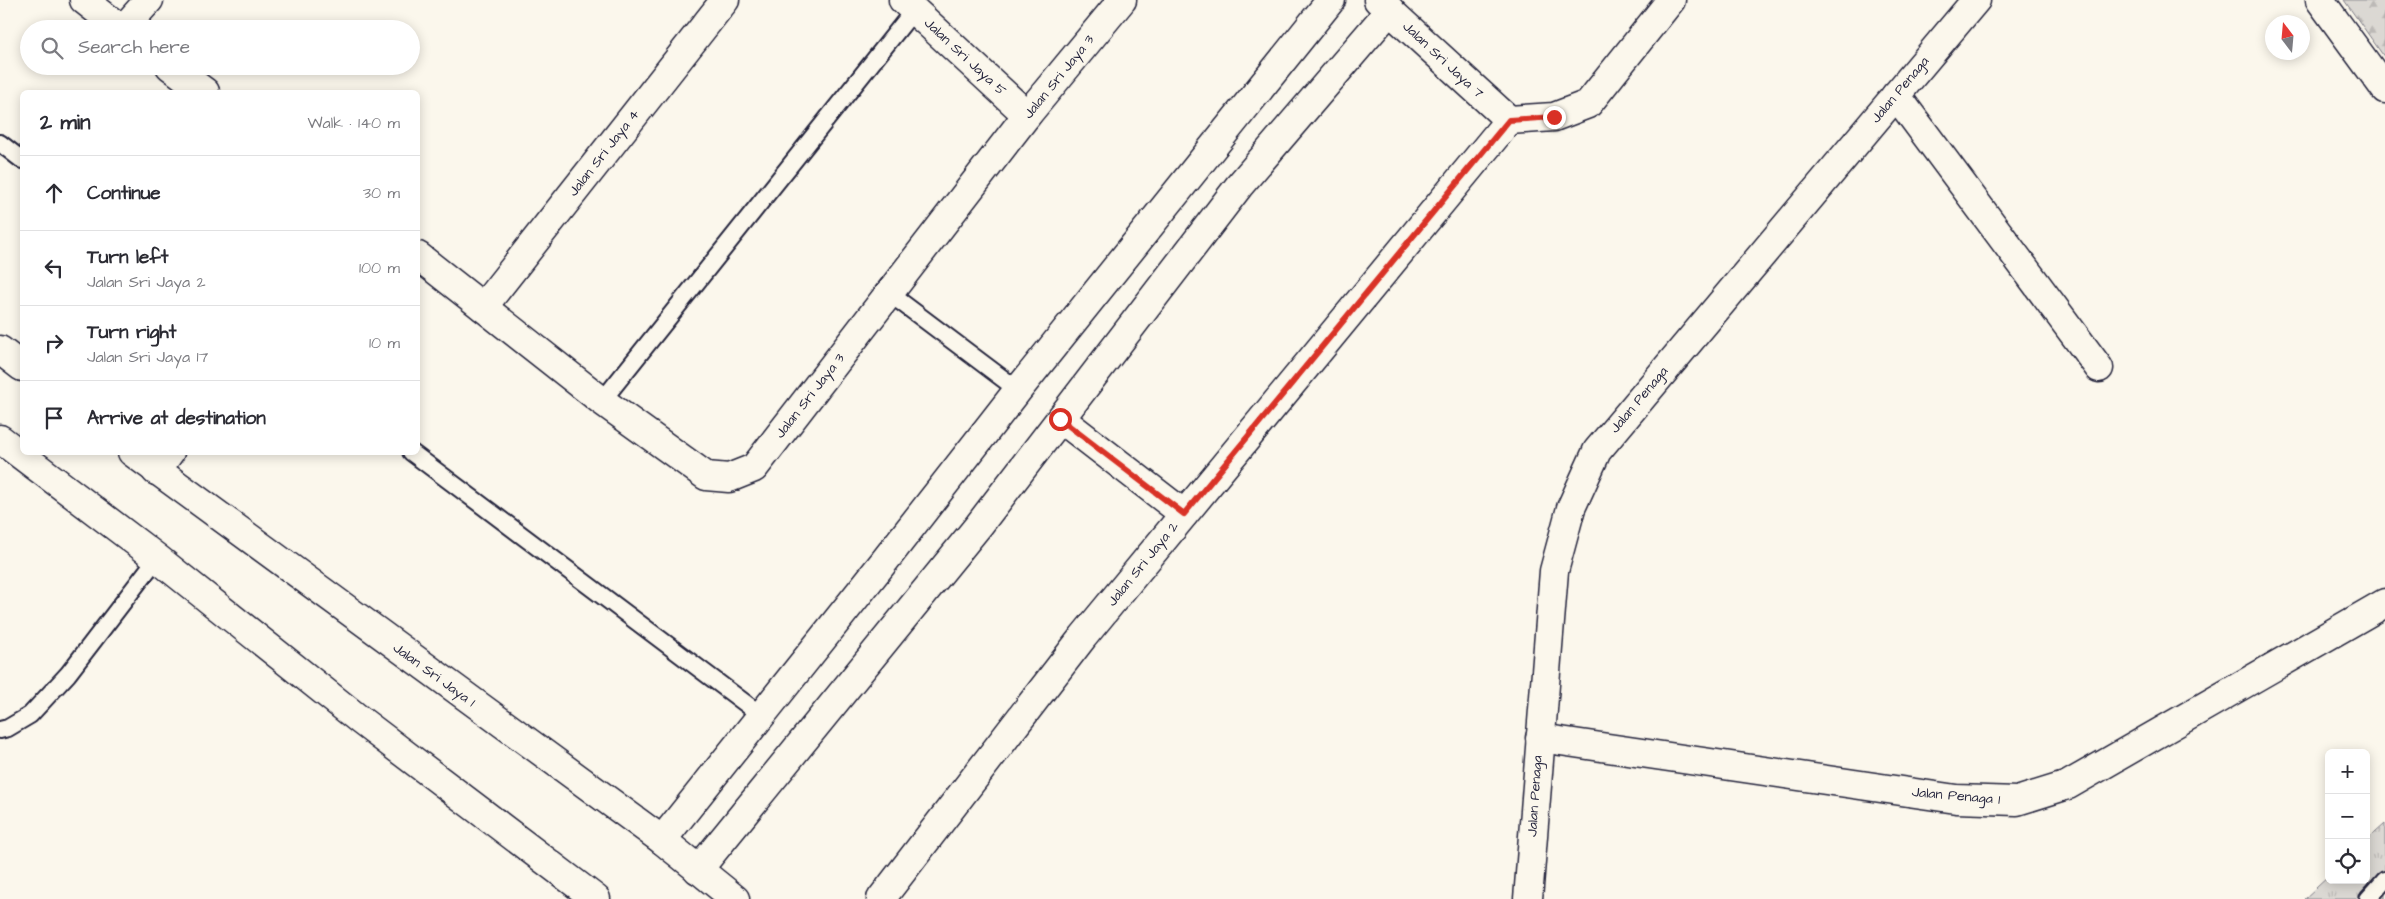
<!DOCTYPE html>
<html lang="en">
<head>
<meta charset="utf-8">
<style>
  :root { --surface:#fff; --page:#f2f2f3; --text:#2b2b33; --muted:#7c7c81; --line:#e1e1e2 }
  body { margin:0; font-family:"Architects Daughter",sans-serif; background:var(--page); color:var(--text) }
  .controls { position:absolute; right:15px; bottom:15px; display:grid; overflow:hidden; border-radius:8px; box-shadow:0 2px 12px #0003 }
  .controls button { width:45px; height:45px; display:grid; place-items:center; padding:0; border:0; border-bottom:1px solid var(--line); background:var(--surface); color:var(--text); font:25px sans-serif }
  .compass { position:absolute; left:2265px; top:15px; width:45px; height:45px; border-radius:50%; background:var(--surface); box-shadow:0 2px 12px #0003; rotate:344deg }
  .stop { position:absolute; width:15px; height:15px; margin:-11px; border:4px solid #d93025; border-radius:50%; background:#fff }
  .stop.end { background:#d93025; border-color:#fff; box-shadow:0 1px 5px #0008 }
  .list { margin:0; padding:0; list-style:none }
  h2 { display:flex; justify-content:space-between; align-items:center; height:65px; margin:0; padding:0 20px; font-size:21px }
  h2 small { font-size:16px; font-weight:400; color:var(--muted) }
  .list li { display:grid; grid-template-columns:32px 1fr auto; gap:15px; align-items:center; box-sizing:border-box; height:75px; padding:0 20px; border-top:1px solid var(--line) }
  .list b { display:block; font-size:19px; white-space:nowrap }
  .list p { margin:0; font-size:16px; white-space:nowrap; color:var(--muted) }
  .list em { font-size:16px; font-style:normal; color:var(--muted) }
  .icon { flex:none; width:28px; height:28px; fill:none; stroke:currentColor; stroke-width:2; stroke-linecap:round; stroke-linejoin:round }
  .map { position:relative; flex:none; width:2385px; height:899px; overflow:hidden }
  .search { position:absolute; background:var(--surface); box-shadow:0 2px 12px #0003; left:20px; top:20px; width:400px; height:55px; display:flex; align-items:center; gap:12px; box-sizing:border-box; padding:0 18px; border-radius:28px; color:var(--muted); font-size:19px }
  .panel { position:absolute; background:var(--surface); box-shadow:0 2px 12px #0003; left:20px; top:90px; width:400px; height:365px; border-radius:8px }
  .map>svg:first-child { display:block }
</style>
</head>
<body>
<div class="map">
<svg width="2385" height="899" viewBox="0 0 2385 899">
  <defs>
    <pattern id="forest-firs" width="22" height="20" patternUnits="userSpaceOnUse" patternTransform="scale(1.25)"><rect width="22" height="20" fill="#dbd8d3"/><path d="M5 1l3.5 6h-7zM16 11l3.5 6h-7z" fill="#bcb9b6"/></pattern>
    <pattern id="park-tufts" width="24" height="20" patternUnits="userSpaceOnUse" patternTransform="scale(1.25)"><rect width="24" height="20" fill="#dbd8d3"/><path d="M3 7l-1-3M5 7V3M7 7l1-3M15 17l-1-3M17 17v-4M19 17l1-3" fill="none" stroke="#bcb9b6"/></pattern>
  </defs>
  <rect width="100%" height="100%" fill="#fbf7ec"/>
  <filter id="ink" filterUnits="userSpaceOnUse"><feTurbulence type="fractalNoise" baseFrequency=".02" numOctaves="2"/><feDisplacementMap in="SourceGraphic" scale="10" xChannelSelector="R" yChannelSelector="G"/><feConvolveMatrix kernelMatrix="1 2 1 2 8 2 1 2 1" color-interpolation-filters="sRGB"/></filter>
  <g filter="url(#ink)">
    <polygon fill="url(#forest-firs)" stroke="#7e7d87" points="2344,0 2385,0 2385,58"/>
    <polygon fill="url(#park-tufts)" stroke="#7e7d87" points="2385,824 2385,899 2304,899 2329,876 2329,880 2366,880 2366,841"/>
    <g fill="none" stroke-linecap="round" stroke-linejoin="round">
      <defs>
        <g id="service">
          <polyline points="0,143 22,160"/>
          <polyline points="889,293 1018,390"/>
          <polyline points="602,401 914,10"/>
          <polyline points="411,452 761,715"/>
          <polyline points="0,730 8,728 30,715 68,674 157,558"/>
          <polyline points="2368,899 2385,880"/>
        </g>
        <g id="minor">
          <polyline points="84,0 121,29"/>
          <polyline points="903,0 1027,115"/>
          <polyline points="1378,0 1509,120"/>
          <polyline points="2320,0 2385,89"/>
          <polyline points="123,29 149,0"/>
          <polyline points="170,66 205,92"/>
          <polyline points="1896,95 2099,368"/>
          <polyline points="1509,120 1554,117 1588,104 1671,0"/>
          <polyline points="418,256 602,401 706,476 729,478 754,468 1027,115 1122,0"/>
          <polyline points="483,307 725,0"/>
          <polyline points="0,350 22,367"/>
          <polyline points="1061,419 1184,514"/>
          <polyline points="132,452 662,840 735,899"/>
          <polyline points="156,471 170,452"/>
          <polyline points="1540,738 1956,799 2017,801 2068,785 2385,603"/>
          <polyline points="662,840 883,563 1018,390 1331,0"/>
          <polyline points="698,870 979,525 1239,186 1390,10"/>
          <polyline points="881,899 1083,637 1509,120"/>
          <polyline points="1528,899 1554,571 1571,508 1597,451 1976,0"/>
        </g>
        <polyline id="tertiary" points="0,439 157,558 360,720 596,899"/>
      </defs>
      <use href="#service" stroke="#22223b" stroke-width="20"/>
      <use href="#minor" stroke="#22223b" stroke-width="31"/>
      <use href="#tertiary" stroke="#22223b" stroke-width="31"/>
      <use href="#service" stroke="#fbf7ec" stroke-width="16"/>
      <use href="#minor" stroke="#fbf7ec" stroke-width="28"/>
      <use href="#tertiary" stroke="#fbf7ec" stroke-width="28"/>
    </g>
  </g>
  <g fill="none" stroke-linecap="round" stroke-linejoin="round" filter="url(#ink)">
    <polyline stroke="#d93025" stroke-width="6" points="1060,419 1184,514 1509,120 1554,117"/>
  </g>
  <g text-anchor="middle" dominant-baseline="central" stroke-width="4.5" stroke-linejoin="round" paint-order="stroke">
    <g font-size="14" fill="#22223b" stroke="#fbf7ec">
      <text transform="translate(965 57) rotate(43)">Jalan Sri Jaya 5</text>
      <text transform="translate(1443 60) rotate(43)">Jalan Sri Jaya 7</text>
      <text transform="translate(1059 77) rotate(-51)">Jalan Sri Jaya 3</text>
      <text transform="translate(1900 90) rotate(-50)">Jalan Penaga</text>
      <text transform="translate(604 153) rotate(-52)">Jalan Sri Jaya 4</text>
      <text transform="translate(810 396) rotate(-52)">Jalan Sri Jaya 3</text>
      <text transform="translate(1639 400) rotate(-50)">Jalan Penaga</text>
      <text transform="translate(1143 564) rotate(-51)">Jalan Sri Jaya 2</text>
      <text transform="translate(434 675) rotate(36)">Jalan Sri Jaya 1</text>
      <text transform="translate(1535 796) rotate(-86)">Jalan Penaga</text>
      <text transform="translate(1956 796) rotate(5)">Jalan Penaga 1</text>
    </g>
  </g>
</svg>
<div class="controls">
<button>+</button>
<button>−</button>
<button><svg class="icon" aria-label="locate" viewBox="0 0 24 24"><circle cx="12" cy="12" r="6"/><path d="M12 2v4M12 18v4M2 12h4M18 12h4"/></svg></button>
</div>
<svg class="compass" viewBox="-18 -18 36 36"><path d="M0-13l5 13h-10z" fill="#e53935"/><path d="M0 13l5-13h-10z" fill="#7c7c81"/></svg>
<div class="stop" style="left:1060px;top:419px"></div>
<div class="stop end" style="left:1554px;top:117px"></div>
<div class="search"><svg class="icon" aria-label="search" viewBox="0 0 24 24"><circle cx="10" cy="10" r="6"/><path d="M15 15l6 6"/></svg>Search here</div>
<section class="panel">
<h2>2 min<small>Walk · 140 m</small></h2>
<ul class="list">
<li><svg class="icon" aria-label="ahead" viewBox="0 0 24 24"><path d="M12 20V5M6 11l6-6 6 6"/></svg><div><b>Continue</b></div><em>30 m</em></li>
<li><svg class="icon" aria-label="left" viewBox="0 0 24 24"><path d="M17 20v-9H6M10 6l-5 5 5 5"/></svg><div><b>Turn left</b><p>Jalan Sri Jaya 2</p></div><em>100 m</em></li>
<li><svg class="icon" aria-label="right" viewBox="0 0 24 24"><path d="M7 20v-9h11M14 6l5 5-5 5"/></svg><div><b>Turn right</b><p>Jalan Sri Jaya 17</p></div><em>10 m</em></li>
<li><svg class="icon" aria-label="arrive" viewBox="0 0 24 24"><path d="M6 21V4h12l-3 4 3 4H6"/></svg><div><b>Arrive at destination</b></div></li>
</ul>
</section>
</div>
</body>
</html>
